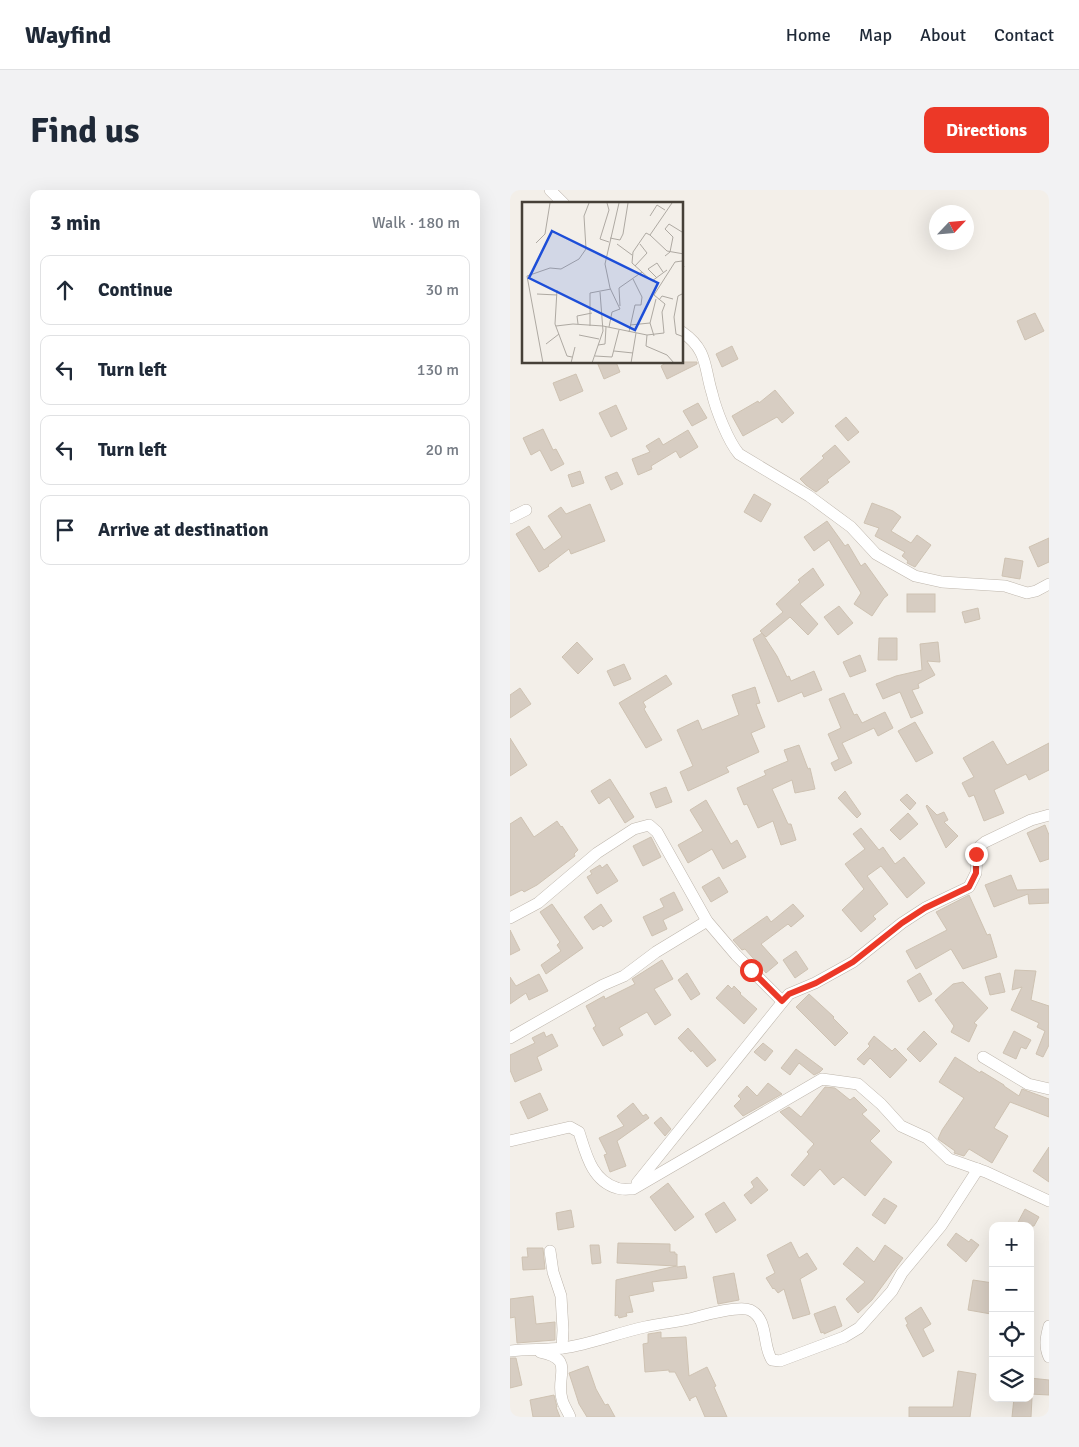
<!DOCTYPE html>
<html lang="en">
<head>
<meta charset="utf-8">
<style>
  :root { --surface:#fff; --page:#f2f2f3; --text:#1f2937; --muted:#747a83; --line:#e0e1e3; --accent:#ec3827 }
  body { margin:0; font-family:Signika,sans-serif; background:var(--page); color:var(--text) }
  .controls { position:absolute; right:15px; bottom:15px; display:grid; overflow:hidden; border-radius:10px; box-shadow:0 5px 20px #0002 }
  .controls button { width:45px; height:45px; display:grid; place-items:center; padding:0; border:0; border-bottom:1px solid var(--line); background:var(--surface); color:var(--text); font:25px sans-serif }
  .compass { position:absolute; left:419px; top:15px; width:45px; height:45px; border-radius:50%; background:var(--surface); box-shadow:0 5px 20px #0002; rotate:64deg }
  .stop { position:absolute; width:15px; height:15px; margin:-11px; border:4px solid #ec3827; border-radius:50%; background:#fff }
  .stop.end { background:#ec3827; border-color:#fff; box-shadow:0 1px 5px #0008 }
  .list { margin:0; padding:0; list-style:none }
  h2 { display:flex; justify-content:space-between; align-items:center; height:65px; margin:0; padding:0 20px; font-size:21px }
  h2 small { font-size:16px; font-weight:400; color:var(--muted) }
  .list li { display:grid; grid-template-columns:32px 1fr auto; gap:15px; align-items:center; box-sizing:border-box; height:70px; margin:0 10px 10px; padding:0 10px; border:1px solid var(--line); border-radius:10px }
  .list b { display:block; font-size:19px; white-space:nowrap }
  .list em { font-size:16px; font-style:normal; color:var(--muted) }
  .icon { flex:none; width:28px; height:28px; fill:none; stroke:currentColor; stroke-width:2; stroke-linecap:round; stroke-linejoin:round }
  .map { position:relative; flex:none; width:539px; height:1227px; overflow:hidden; border-radius:10px }
  header { display:flex; align-items:center; gap:30px; box-sizing:border-box; height:70px; padding:0 25px; background:var(--surface); border-bottom:1px solid var(--line) }
  header strong { font-size:24px }
  nav { display:flex; gap:28px; margin-inline-start:auto; font-size:18px }
  .intro { display:flex; align-items:center; justify-content:space-between; box-sizing:border-box; height:120px; padding:0 30px }
  h1 { margin:0; font-size:35px }
  .button { padding:12px 22px; border-radius:10px; background:var(--accent); color:#fff; font-size:18px; font-weight:700 }
  main { display:flex; gap:30px; padding:0 30px }
  aside { flex:1; background:var(--surface); border-radius:10px; box-shadow:0 5px 20px #0002 }
  .map>svg:first-child { display:block }
</style>
</head>
<body>
<header>
<strong>Wayfind</strong>
<nav><a>Home</a><a>Map</a><a>About</a><a>Contact</a></nav>
</header>
<div class="intro"><h1>Find us</h1><a class="button">Directions</a></div>
<main>
<aside>
<h2>3 min<small>Walk · 180 m</small></h2>
<ul class="list">
<li><svg class="icon" aria-label="ahead" viewBox="0 0 24 24"><path d="M12 20V5M6 11l6-6 6 6"/></svg><div><b>Continue</b></div><em>30 m</em></li>
<li><svg class="icon" aria-label="left" viewBox="0 0 24 24"><path d="M17 20v-9H6M10 6l-5 5 5 5"/></svg><div><b>Turn left</b></div><em>130 m</em></li>
<li><svg class="icon" aria-label="left" viewBox="0 0 24 24"><path d="M17 20v-9H6M10 6l-5 5 5 5"/></svg><div><b>Turn left</b></div><em>20 m</em></li>
<li><svg class="icon" aria-label="arrive" viewBox="0 0 24 24"><path d="M6 21V4h12l-3 4 3 4H6"/></svg><div><b>Arrive at destination</b></div></li>
</ul>
</aside>
<div class="map">
<svg width="539" height="1227" viewBox="0 0 539 1227">
  <rect width="100%" height="100%" fill="#f3efe9"/>
  <g fill="#d7cdc2" stroke="#cec2b2">
    <polygon points="525,123 534,141 515,150 507,131"/>
    <polygon points="222,156 228,169 212,177 206,164"/>
    <polygon points="87,172 106,172 110,182 94,189"/>
    <polygon points="157,172 187,172 187,174 157,189 151,176"/>
    <polygon points="66,184 73,201 50,211 43,193"/>
    <polygon points="265,200 284,223 272,233 267,227 233,246 222,226 248,211 249,213"/>
    <polygon points="188,213 197,228 182,236 173,221"/>
    <polygon points="106,215 117,239 101,247 89,223"/>
    <polygon points="336,227 349,242 338,251 325,236"/>
    <polygon points="33,239 43,260 46,259 54,274 41,281 30,260 21,265 13,248"/>
    <polygon points="178,240 188,257 170,268 166,261 141,276 142,279 128,285 122,269 140,262 136,256 149,248 153,255"/>
    <polygon points="325,255 340,272 317,290 319,292 306,302 296,295 290,289 314,268 312,266"/>
    <polygon points="70,281 74,293 62,297 58,285"/>
    <polygon points="107,282 113,294 101,300 95,287"/>
    <polygon points="244,304 261,314 251,332 234,322"/>
    <polygon points="362,313 383,321 391,327 381,341 401,353 407,345 421,355 405,377 397,373 398,371 392,366 395,362 365,346 369,338 354,333"/>
    <polygon points="80,314 95,351 61,364 59,359 38,375 39,376 29,382 6,344 19,336 34,360 52,347 38,326 51,317 56,324"/>
    <polygon points="317,331 335,356 338,354 351,376 355,373 378,405 374,408 362,426 344,414 351,403 319,350 304,361 294,347"/>
    <polygon points="539,348 539,372 528,377 519,357"/>
    <polygon points="495,368 513,371 510,389 492,386"/>
    <polygon points="303,378 314,395 290,414 308,434 298,445 280,427 256,447 250,441 273,422 266,414 290,392 288,390"/>
    <rect x="397" y="404" width="28" height="18"/>
    <polygon points="329,416 343,433 328,445 314,427"/>
    <polygon points="468,418 470,429 455,433 452,422"/>
    <polygon points="252,443 267,466 277,487 279,486 281,491 304,481 312,500 294,507 292,502 268,512 243,449"/>
    <polygon points="369,448 387,448 387,470 368,470"/>
    <polygon points="67,452 83,469 68,484 52,467"/>
    <polygon points="428,452 430,472 417,471 425,485 408,494 409,498 402,500 413,523 401,528 390,502 373,509 366,494 386,486 412,480 410,454"/>
    <polygon points="350,465 356,481 340,487 333,472"/>
    <polygon points="114,474 121,489 104,496 97,481"/>
    <polygon points="156,485 162,494 133,512 136,517 134,519 152,550 136,558 109,513"/>
    <polygon points="245,497 250,513 246,514 255,537 241,543 249,562 216,577 219,582 178,601 170,582 183,576 167,540 188,530 192,540 229,525 222,505"/>
    <polygon points="10,498 21,514 0,528 0,505"/>
    <polygon points="334,503 344,525 347,524 352,533 375,522 383,538 368,546 364,538 332,553 342,573 325,581 321,573 329,569 318,544 331,538 319,509"/>
    <polygon points="405,532 423,563 406,572 388,541"/>
    <polygon points="0,548 17,575 0,586"/>
    <polygon points="483,551 497,575 539,553 539,580 519,590 516,584 484,600 494,623 474,631 464,605 459,607 452,593 464,587 453,568"/>
    <polygon points="289,555 298,579 300,578 305,599 285,603 282,590 262,599 278,634 281,634 286,650 271,655 263,631 248,638 237,614 234,615 227,598 256,585 254,581 278,571 274,560"/>
    <polygon points="100,589 124,627 115,633 99,607 89,614 81,601"/>
    <polygon points="156,597 162,612 146,618 140,603"/>
    <polygon points="335,601 351,624 347,628 328,608"/>
    <polygon points="397,604 406,613 400,620 390,610"/>
    <polygon points="196,610 221,654 227,650 236,667 213,679 202,659 178,673 168,655 193,641 180,620"/>
    <polygon points="417,615 427,625 434,622 438,630 434,632 448,646 436,658 416,616"/>
    <polygon points="398,623 408,634 390,650 380,640"/>
    <polygon points="11,627 24,647 47,631 51,637 52,636 68,660 64,664 65,666 27,695 14,702 12,700 0,706 0,634"/>
    <polygon points="535,635 539,645 539,669 530,672 517,643"/>
    <polygon points="351,638 369,660 373,657 385,674 394,667 415,693 397,708 371,676 357,686 378,714 363,726 366,729 351,742 332,720 354,699 335,674 355,659 343,644"/>
    <polygon points="141,647 151,667 133,676 123,656"/>
    <polygon points="97,674 108,691 87,704 77,687 82,684 80,681 90,675 92,678"/>
    <polygon points="501,685 507,700 539,699 539,713 519,714 518,704 484,717 475,695"/>
    <polygon points="209,687 218,702 201,712 192,697"/>
    <polygon points="164,702 173,720 153,730 157,739 142,746 133,727 154,717 150,709"/>
    <polygon points="459,705 477,745 480,744 487,767 453,779 441,759 406,779 396,761 437,740 426,722"/>
    <polygon points="42,714 73,758 36,784 31,775 51,761 47,755 50,752 30,722"/>
    <polygon points="91,714 102,731 93,737 91,735 83,740 74,727"/>
    <polygon points="283,714 294,726 281,737 278,734 251,754 268,773 256,783 235,759 232,760 223,750 257,726 261,732"/>
    <polygon points="0,740 10,760 0,765"/>
    <polygon points="286,761 298,779 285,788 273,770"/>
    <polygon points="152,770 163,789 144,799 161,825 145,835 137,822 109,838 113,845 93,856 83,838 86,836 76,816 94,806 95,809 125,794 122,789"/>
    <polygon points="505,780 526,781 521,810 539,816 539,855 533,867 526,864 535,841 527,837 529,833 501,820 512,797 502,800"/>
    <polygon points="177,783 190,804 181,810 168,790"/>
    <polygon points="410,783 422,804 409,812 397,791"/>
    <polygon points="490,783 495,802 480,805 475,787"/>
    <polygon points="29,784 38,801 19,810 16,803 0,814 0,787 6,796"/>
    <polygon points="453,792 478,818 464,833 467,835 459,852 441,842 444,836 425,810 443,794"/>
    <polygon points="218,795 222,799 224,796 231,803 230,804 247,819 234,834 206,808"/>
    <polygon points="299,804 324,827 323,828 338,843 325,856 286,817"/>
    <polygon points="178,838 206,870 197,877 182,860 181,862 168,848"/>
    <polygon points="414,841 427,854 410,872 397,859"/>
    <polygon points="504,841 521,850 516,859 511,857 506,869 493,863"/>
    <polygon points="34,842 36,847 42,844 48,856 27,867 32,880 5,892 0,880 0,865 25,853 22,848"/>
    <polygon points="364,846 382,861 385,858 397,870 380,888 360,868 354,875 347,869 360,856 358,854"/>
    <polygon points="253,853 263,861 255,871 244,862"/>
    <polygon points="286,859 313,879 310,882 304,885 289,873 280,885 271,878"/>
    <polygon points="445,867 470,883 471,881 494,895 494,896 509,906 512,899 539,909 539,927 500,912 484,938 498,946 482,973 459,959 454,966 444,963 445,961 428,949 432,940 454,908 429,892"/>
    <polygon points="258,893 272,904 233,926 224,916 231,909 228,906 237,896 247,906"/>
    <polygon points="315,897 325,898 340,910 344,907 357,920 352,924 370,941 360,951 382,972 355,1006 333,987 324,995 310,979 294,996 281,985 299,964 297,962 304,954 270,922 279,917 291,927"/>
    <polygon points="30,903 38,920 18,929 10,912"/>
    <polygon points="123,913 133,926 136,924 139,928 107,951 116,976 100,982 94,965 97,964 89,948 114,936 107,926"/>
    <polygon points="151,927 161,939 155,946 144,933"/>
    <polygon points="539,957 539,992 523,981"/>
    <polygon points="247,987 258,1000 241,1014 234,1005 244,997 241,992"/>
    <polygon points="158,993 184,1027 165,1041 140,1007"/>
    <polygon points="374,1008 387,1016 375,1034 362,1025"/>
    <polygon points="214,1012 226,1030 206,1043 195,1024"/>
    <polygon points="515,1019 529,1027 524,1036 506,1036"/>
    <polygon points="61,1020 64,1037 48,1040 46,1023"/>
    <polygon points="446,1043 459,1052 461,1049 469,1055 456,1072 437,1055"/>
    <polygon points="281,1052 289,1068 297,1063 307,1079 290,1089 300,1124 283,1129 274,1099 268,1103 264,1098 263,1099 256,1088 265,1083 257,1065"/>
    <polygon points="108,1053 160,1054 160,1062 165,1062 165,1064 167,1064 167,1077 175,1076 177,1088 142,1092 144,1101 119,1106 123,1122 116,1123 117,1126 109,1128 108,1125 105,1126 106,1090 166,1076 107,1073"/>
    <polygon points="80,1055 89,1055 91,1073 82,1074"/>
    <polygon points="375,1055 393,1068 362,1110 348,1123 336,1109 355,1092 333,1074 347,1057 364,1072"/>
    <polygon points="17,1058 33,1058 35,1079 13,1080 12,1067 18,1067"/>
    <polygon points="224,1083 229,1110 208,1114 203,1087"/>
    <polygon points="463,1090 483,1093 481,1124 458,1120"/>
    <polygon points="23,1106 26,1134 45,1132 45,1150 7,1153 5,1127 0,1128 0,1109"/>
    <polygon points="325,1116 332,1136 314,1144 314,1142 311,1143 304,1124"/>
    <polygon points="411,1117 421,1134 413,1139 424,1161 413,1167 396,1135 398,1134 395,1128"/>
    <polygon points="151,1142 151,1148 176,1147 179,1186 197,1177 206,1196 204,1197 217,1227 195,1227 186,1206 180,1209 180,1211 165,1182 159,1182 159,1180 135,1182 133,1154 138,1153 138,1144"/>
    <polygon points="0,1168 6,1168 12,1195 0,1198"/>
    <polygon points="78,1176 86,1199 95,1215 98,1214 105,1227 77,1227 69,1214 59,1183"/>
    <polygon points="448,1181 466,1184 460,1227 399,1227 399,1217 443,1217"/>
    <polygon points="520,1188 539,1190 539,1205 520,1204"/>
    <polygon points="44,1205 47,1217 46,1217 50,1227 23,1227 20,1210"/>
    <polygon points="504,1208 522,1208 521,1227 502,1227"/>
  </g>
  <g fill="none" stroke-linecap="round" stroke-linejoin="round">
    <defs>
      <g id="minor">
        <polyline points="40,0 54,14"/>
        <path d="M172,142C198,160 194,177 202,203C206,220 218,251 229,264L299,306L341,337L366,364L405,386L432,392L495,396L517,403L526,401L539,394"/>
        <polyline points="0,328 16,320"/>
        <polyline points="0,728 28,713 87,663 124,639 139,635 147,642 197,731 226,765 272,811"/>
        <polyline points="0,848 93,795 114,786 146,762 197,731"/>
        <polyline points="473,867 518,894 539,899"/>
        <path d="M0,951L60,937L69,942C76,964 82,991 107,998C111,1000 118,999 123,999L312,889L348,894L371,914L391,936L417,948L439,969L476,982L539,1011"/>
        <polyline points="127,993 279,804 305,793 343,772 392,733 415,718 459,697 466,683 467,664 470,656 475,652 521,630 539,625"/>
        <polyline points="40,1061 43,1082 51,1106 53,1140 52,1158"/>
        <path d="M539,1136C536,1147 534,1156 539,1167"/>
        <path d="M0,1161C18,1159 36,1160 53,1158C81,1154 107,1143 135,1137C152,1133 170,1132 187,1127C198,1124 230,1116 240,1120C259,1129 252,1156 262,1170L270,1171L334,1147L349,1138L382,1101L392,1083L431,1036L468,979"/>
        <path d="M30,1162C66,1169 45,1186 52,1209C53,1215 58,1221 60,1227"/>
      </g>
    </defs>
    <use href="#minor" stroke="#beb6ac" stroke-width="12"/>
    <use href="#minor" stroke="#fff" stroke-width="11"/>
  </g>
  <g fill="none" stroke-linecap="round" stroke-linejoin="round">
    <polyline stroke="#ec3827" stroke-width="6" points="241,780 272,811 279,804 306,793 343,772 392,733 415,718 459,697 466,683 466,664"/>
  </g>
  <g transform="translate(12 12)">
    <rect width="161" height="161" fill="#f3efe9"/>
    <path fill="none" stroke="#aea9a2" stroke-width="1" d="M85,1L87,8L78,37L87,40M97,1L83,62L88,86L98,107M128,14L135,3L143,8M128,33L124,31L111,50L110,61L130,79L145,68M128,33L145,49L162,52M128,33L150,1M88,36L98,38L101,32L106,1M14,41L23,32L28,1M95,42L110,53M143,54L148,50L151,35L143,27L147,22L160,30M113,64L125,51L118,42M135,76L126,67L135,61L141,70M35,88L33,122L45,154L50,155M162,91L156,94L152,115L154,132L162,135M15,92L35,93M137,98L140,94L151,97M98,104L97,86L120,70M128,121L134,97M56,122L55,114L70,111M108,123L128,121L132,134M34,124L51,122L81,124L125,133L124,144L145,153L152,161M68,124V91L89,87M87,125L90,110L98,107M107,130L113,103H119L120,95L111,77M57,133L77,137M125,133L142,131L140,110L143,102L132,93L153,60L160,59L162,65M24,142L37,132M76,143L83,142L84,125M92,149L111,151M73,154L90,155L97,128M21,161L5,74L28,66L39,67L57,57L64,47L62,14L67,1M49,161L53,145M70,161L81,129L78,90M109,161L114,131"/>
    <path fill="#1d4ed8" fill-opacity="0.15" stroke="#1d4ed8" stroke-width="2.5" d="M30,29L136,81L113,128L7,76Z"/>
    <rect width="161" height="161" fill="none" stroke="#464038" stroke-width="2.5"/>
  </g>
</svg>
<div class="controls">
<button>+</button>
<button>−</button>
<button><svg class="icon" aria-label="locate" viewBox="0 0 24 24"><circle cx="12" cy="12" r="6"/><path d="M12 2v4M12 18v4M2 12h4M18 12h4"/></svg></button>
<button><svg class="icon" aria-label="layers" viewBox="0 0 24 24"><path d="M12 4l9 5-9 5-9-5zM3 14l9 5 9-5"/></svg></button>
</div>
<svg class="compass" viewBox="-18 -18 36 36"><path d="M0-13l5 13h-10z" fill="#e53935"/><path d="M0 13l5-13h-10z" fill="#747a83"/></svg>
<div class="stop" style="left:241px;top:780px"></div>
<div class="stop end" style="left:466px;top:664px"></div>
</div>
</main>
</body>
</html>
